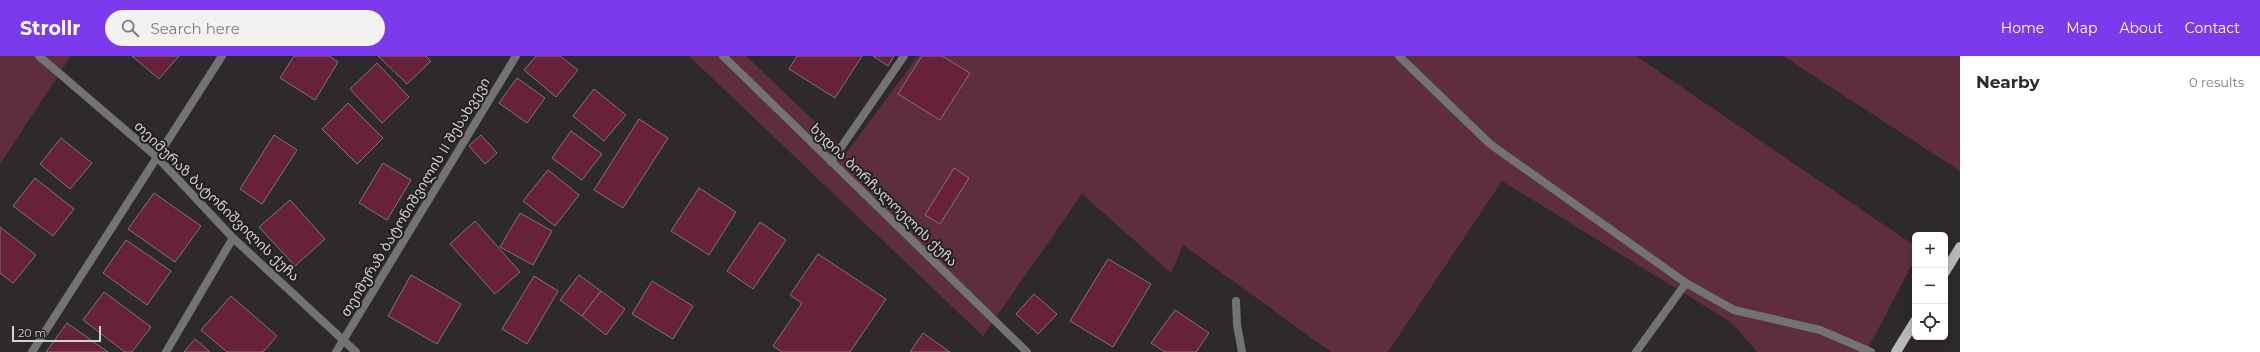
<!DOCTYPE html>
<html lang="en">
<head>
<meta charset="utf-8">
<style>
  :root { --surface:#fff; --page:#f2f2f3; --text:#2b2b33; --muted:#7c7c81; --line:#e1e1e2; --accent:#7c3aed }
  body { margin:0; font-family:Montserrat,"Noto Sans Georgian",sans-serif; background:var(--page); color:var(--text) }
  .controls { position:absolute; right:12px; bottom:12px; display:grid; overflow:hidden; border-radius:6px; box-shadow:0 4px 16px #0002 }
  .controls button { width:36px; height:36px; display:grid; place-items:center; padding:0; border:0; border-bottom:1px solid var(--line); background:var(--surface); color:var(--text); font:20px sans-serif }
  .scale { position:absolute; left:12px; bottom:10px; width:89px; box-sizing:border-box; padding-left:4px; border:2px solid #d3d0d1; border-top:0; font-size:11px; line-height:14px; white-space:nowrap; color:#d3d0d1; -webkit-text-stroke:3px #242021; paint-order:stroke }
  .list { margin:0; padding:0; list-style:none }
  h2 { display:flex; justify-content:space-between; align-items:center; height:52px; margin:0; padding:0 16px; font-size:17px }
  h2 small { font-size:13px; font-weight:400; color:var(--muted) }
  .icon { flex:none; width:22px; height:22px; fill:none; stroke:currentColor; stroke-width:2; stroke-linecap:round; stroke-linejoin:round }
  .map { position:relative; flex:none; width:1960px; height:296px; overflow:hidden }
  header { display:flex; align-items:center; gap:24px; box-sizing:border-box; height:56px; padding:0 20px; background:var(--accent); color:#fff }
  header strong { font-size:19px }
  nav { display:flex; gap:22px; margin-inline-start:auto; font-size:14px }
  .search { width:280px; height:36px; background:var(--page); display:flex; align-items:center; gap:10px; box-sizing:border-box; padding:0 14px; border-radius:22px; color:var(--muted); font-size:15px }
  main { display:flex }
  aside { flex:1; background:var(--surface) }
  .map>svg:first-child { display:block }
</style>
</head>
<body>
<header>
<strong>Strollr</strong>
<div class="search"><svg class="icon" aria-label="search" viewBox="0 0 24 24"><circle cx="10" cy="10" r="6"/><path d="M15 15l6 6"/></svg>Search here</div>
<nav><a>Home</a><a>Map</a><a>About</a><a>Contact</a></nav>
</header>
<main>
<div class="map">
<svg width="1960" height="296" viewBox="0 0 1960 296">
  <rect width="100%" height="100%" fill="#2e292a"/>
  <g fill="#5e2e3d">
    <polygon points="0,0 71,0 0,108"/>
    <polygon points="689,0 746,0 847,96 918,0 1636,0 1915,190 1915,203 1866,296 1757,296 1732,267 1502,125 1388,296 1331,296 1183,189 1171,217 1082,138 983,280"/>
    <polygon points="1783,0 1960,0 1960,115"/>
  </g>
  <g fill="#68213b" stroke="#7c7678">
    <polygon points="132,0 179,0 159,23"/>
    <polygon points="294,0 329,0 338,6 315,44 280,22"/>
    <polygon points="378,0 426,0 431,5 407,28"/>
    <polygon points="536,0 560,0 578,14 556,41 524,14"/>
    <polygon points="797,0 862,0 835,42 789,13"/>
    <polygon points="873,0 894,0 888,10"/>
    <polygon points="922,0 942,0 970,17 940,64 898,38"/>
    <polygon points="377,7 409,41 382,67 350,33"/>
    <polygon points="517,22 545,42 527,67 499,47"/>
    <polygon points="594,33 626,59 604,85 573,60"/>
    <polygon points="348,47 383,82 357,108 322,73"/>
    <polygon points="639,63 668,82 623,152 594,134"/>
    <polygon points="571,75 602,98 582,124 552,102"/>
    <polygon points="274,79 297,94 262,148 240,133"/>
    <polygon points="481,79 497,97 485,108 469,90"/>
    <polygon points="61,82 92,107 70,133 40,108"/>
    <polygon points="383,107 411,124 387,164 359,147"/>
    <polygon points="954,112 969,122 940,168 925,159"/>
    <polygon points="548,114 579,139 555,170 523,145"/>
    <polygon points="35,122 74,153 53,180 13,150"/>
    <polygon points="699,132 736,156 709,199 671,175"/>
    <polygon points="154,137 201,170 175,206 128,173"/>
    <polygon points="290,144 325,183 295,210 259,171"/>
    <polygon points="520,157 552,175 533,209 500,191"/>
    <polygon points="475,165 520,216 495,238 450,188"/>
    <polygon points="760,166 786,184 753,233 727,215"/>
    <polygon points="0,171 36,199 13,227 0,217"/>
    <polygon points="126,184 171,215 147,249 103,217"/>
    <polygon points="818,198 886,243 850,296 782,296 773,290 802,247 790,239"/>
    <polygon points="1108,203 1151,228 1113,291 1070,265"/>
    <polygon points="411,219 461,248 437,288 388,260"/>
    <polygon points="579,219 601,235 582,260 560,244"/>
    <polygon points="534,220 558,235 527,288 502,273"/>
    <polygon points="652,225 693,250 673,283 632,258"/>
    <polygon points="601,235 625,253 606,279 582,260"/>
    <polygon points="104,236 151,271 132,296 125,296 83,264"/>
    <polygon points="1034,238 1057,258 1038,278 1016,258"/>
    <polygon points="231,240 277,280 263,296 227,296 201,274"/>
    <polygon points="1175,254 1209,277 1196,296 1165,296 1151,287"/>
    <polygon points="67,267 108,296 46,296"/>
    <polygon points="923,277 950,296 910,296"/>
    <polygon points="195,283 210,296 184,296"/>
  </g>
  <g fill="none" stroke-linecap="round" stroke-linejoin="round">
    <g stroke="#727372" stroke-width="8">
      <polyline points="831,106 904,0"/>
      <polyline points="1236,245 1237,269 1242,296"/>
      <polyline points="32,296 222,0"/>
      <polyline points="166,296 233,182"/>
      <polyline points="1636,296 1686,227"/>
    </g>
    <g stroke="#727372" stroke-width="8">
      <polyline points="39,0 158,102 233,182 356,296"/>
      <polyline points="723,0 1027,296"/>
      <polyline points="1399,0 1490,88 1686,227 1734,254 1820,274 1871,296"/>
      <polyline points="336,296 516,0"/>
    </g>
    <g stroke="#b9bcb8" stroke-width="10">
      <polyline points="1945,216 1960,191"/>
      <polyline points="1896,296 1915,265"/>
    </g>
  </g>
  <g text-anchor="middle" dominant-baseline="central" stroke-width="4" stroke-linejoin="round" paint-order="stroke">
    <g font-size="14" fill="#d3d0d1" stroke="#242021">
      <text transform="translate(884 139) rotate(44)">ხუდია ბორჩალოელის ქუჩა</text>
      <text transform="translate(415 141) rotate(-59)">თეიმურაზ ბატონიშვილის II შესახვევი</text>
      <text transform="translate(217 145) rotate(44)">თეიმურაზ ბატონიშვილის ქუჩა</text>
    </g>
  </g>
</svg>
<div class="controls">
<button>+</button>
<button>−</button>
<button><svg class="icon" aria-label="locate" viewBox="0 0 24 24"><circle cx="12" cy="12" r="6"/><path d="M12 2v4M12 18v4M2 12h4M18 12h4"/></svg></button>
</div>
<div class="scale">20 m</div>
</div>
<aside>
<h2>Nearby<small>0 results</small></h2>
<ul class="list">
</ul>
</aside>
</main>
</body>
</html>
